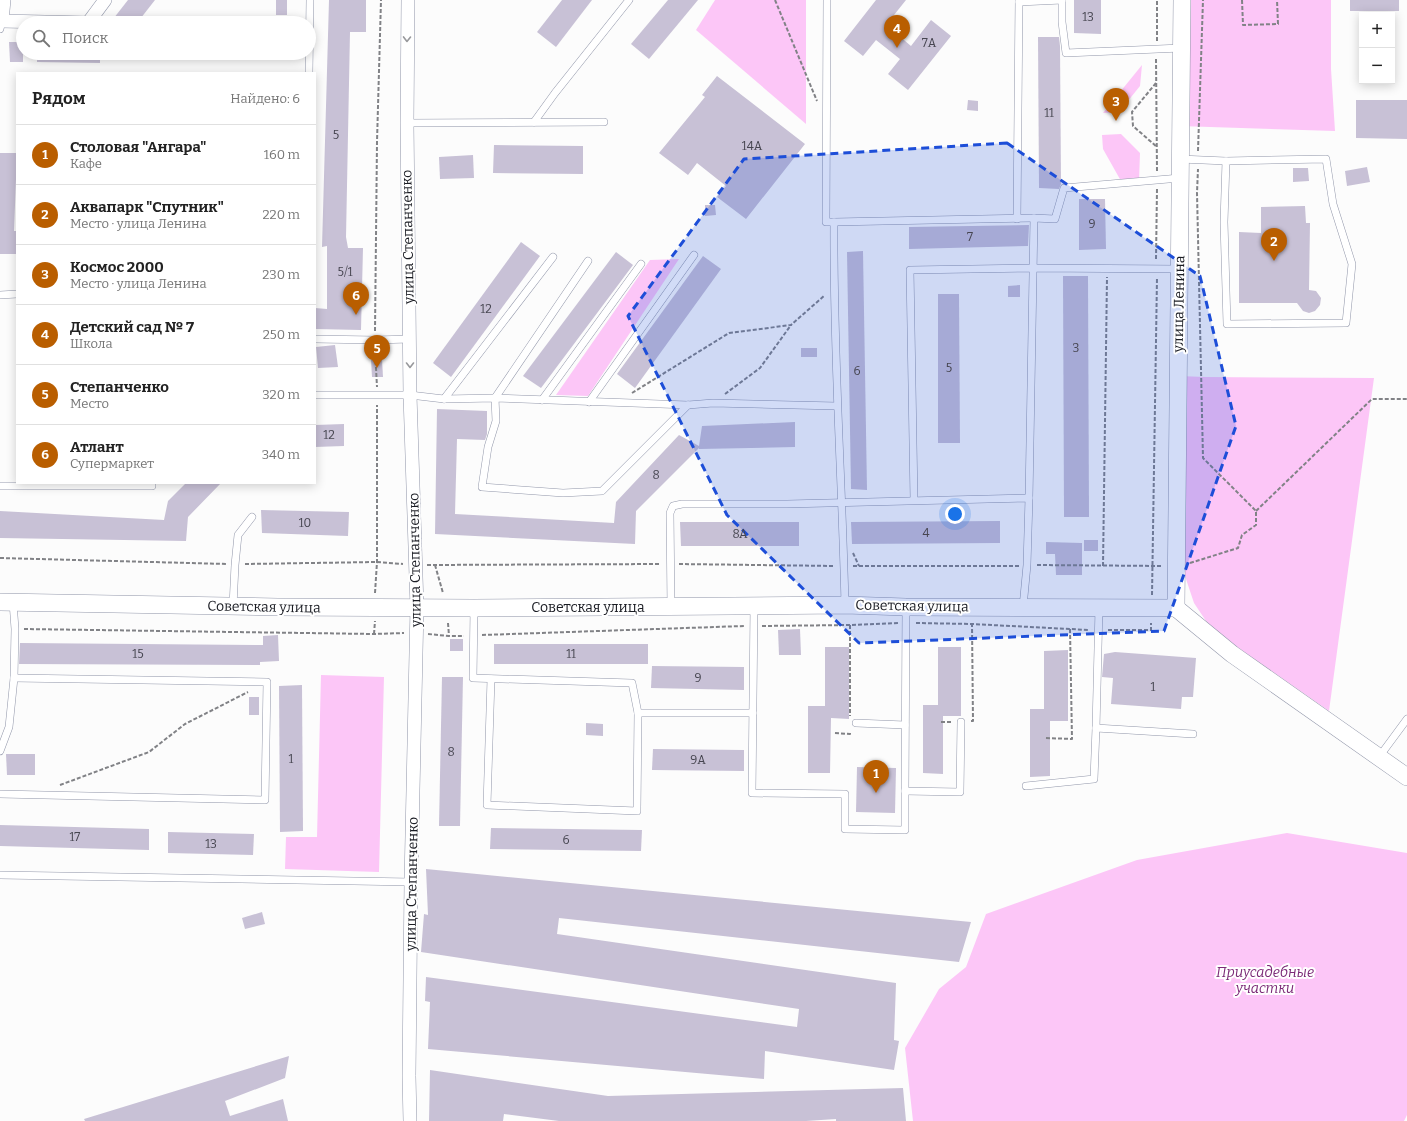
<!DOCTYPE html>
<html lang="ru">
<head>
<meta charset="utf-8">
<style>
  :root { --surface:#fff; --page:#f2f2f2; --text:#222; --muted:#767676; --line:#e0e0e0; --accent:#b95e00 }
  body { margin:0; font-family:Bitter,serif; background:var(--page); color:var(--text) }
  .controls { position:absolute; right:12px; top:12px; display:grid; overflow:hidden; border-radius:0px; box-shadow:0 2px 10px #0003 }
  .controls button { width:36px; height:36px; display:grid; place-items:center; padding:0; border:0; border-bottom:1px solid var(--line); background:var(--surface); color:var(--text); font:20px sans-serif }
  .you { position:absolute; left:955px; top:514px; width:14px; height:14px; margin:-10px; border:3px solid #fff; border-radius:50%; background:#1a73e8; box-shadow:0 0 0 6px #1a73e833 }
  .badge { display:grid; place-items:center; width:26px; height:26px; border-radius:50%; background:var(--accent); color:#fff; font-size:13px; font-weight:700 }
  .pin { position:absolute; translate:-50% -33px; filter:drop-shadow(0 1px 2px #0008) }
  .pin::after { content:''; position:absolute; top:21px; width:14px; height:12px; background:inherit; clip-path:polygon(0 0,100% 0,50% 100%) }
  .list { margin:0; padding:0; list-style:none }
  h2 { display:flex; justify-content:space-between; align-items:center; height:52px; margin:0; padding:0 16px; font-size:17px }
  h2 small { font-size:13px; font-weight:400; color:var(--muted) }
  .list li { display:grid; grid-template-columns:26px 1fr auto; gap:12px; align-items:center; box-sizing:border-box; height:60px; padding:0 16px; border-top:1px solid var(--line) }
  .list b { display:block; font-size:15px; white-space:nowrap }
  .list p { margin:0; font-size:13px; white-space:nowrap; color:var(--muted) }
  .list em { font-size:13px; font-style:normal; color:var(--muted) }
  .icon { flex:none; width:22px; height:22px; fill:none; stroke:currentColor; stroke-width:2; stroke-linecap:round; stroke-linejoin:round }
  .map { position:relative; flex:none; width:1407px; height:1121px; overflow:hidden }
  .search { position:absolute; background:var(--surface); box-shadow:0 2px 10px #0003; left:16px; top:16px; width:300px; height:44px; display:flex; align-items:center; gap:10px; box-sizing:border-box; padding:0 14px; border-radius:22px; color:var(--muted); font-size:15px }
  .panel { position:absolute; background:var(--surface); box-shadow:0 2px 10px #0003; left:16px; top:72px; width:300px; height:412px; border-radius:0px }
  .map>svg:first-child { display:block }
</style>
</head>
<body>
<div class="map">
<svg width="1407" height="1121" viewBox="0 0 1407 1121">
  <rect width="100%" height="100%" fill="#fcfcfc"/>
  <g fill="#fcc6f7">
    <polygon points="715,0 806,0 806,124 696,30"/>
    <polygon points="1183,0 1331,0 1331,69 1335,131 1179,126"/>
    <polygon points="1142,65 1140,86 1119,112 1103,113"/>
    <polygon points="1121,134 1140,153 1139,181 1121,181 1103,149 1102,135"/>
    <polygon points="679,259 588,396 556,395 650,260"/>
    <polygon points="1179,376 1205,377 1374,378 1329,711 1224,638 1208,624 1194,603 1185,576 1181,507"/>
    <polygon points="321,675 384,677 379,872 285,869 286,837 317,837"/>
    <polygon points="1287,833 1407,853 1407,1115 1404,1121 913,1121 905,1048 939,989 966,967 986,914 1137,860"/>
  </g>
  <g fill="#c8c1d6">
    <polygon points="128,0 155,0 137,23 110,23"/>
    <rect x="276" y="0" width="11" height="15"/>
    <polygon points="329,0 366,0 366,32 350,32 346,237 348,248 363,248 361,330 315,329 315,308 327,309 327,246 322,247"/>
    <polygon points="562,0 592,0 556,47 537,32"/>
    <polygon points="668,0 698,0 649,59 631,44"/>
    <polygon points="876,0 906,0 886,25 911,46 931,20 951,36 908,90 888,74 900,59 876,40 863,56 844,41"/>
    <polygon points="1074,0 1101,0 1101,34 1074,33"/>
    <rect x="1350" y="0" width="49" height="11"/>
    <polygon points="1038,37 1059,37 1060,46 1061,184 1059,189 1039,188"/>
    <polygon points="9,42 23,42 23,62 10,62"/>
    <polygon points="37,53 100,53 100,63 37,62"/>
    <polygon points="717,76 805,144 746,219 717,197 726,186 697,163 688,175 659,153 705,97 702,95"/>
    <polygon points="968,100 978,101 978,111 967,110"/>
    <polygon points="1356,100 1407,100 1407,139 1356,138"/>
    <polygon points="494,145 583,146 583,174 493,173"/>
    <polygon points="0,153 17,153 14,231 17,231 17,254 0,254"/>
    <polygon points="473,155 474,178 440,179 439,157"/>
    <polygon points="1367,167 1370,182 1347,186 1345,171"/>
    <polygon points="1293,168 1308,168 1309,181 1293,182"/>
    <polygon points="1079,199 1105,199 1106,249 1079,250"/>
    <polygon points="705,205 715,205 716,215 705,216"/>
    <polygon points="1305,206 1306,223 1310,223 1309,290 1316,291 1321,298 1320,305 1315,311 1309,313 1303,311 1297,303 1239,303 1239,232 1261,233 1261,207"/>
    <polygon points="1029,225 1028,246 909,249 909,227"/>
    <polygon points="521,242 540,256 451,377 433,363"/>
    <polygon points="863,251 867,490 851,489 847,252"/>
    <polygon points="616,252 633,265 541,388 523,376"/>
    <polygon points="703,256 721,269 635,388 617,374"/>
    <polygon points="1063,276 1088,276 1089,517 1064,517"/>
    <polygon points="1020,285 1020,297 1008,297 1008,286"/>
    <polygon points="938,294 959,294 960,443 938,443"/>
    <polygon points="335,345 338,367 318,368 316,347"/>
    <rect x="801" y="348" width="16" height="9"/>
    <polygon points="382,359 383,377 372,377 371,360"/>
    <polygon points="437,409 487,411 487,434 485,440 457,439 455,514 614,523 616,502 679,435 699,446 702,426 795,422 795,447 699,449 699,448 636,511 635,544 435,534"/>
    <polygon points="344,424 344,446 315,447 315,425"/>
    <polygon points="186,483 221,483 188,517 186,541 0,538 0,511 164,520 168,501"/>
    <polygon points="261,510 349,512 348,536 262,533"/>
    <polygon points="1000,521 1000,543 852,544 851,522"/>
    <polygon points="680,522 799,522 799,546 681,546"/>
    <rect x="1084" y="540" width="14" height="11"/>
    <polygon points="1046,542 1082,543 1082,575 1056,575 1055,554 1046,554"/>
    <polygon points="800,629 801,655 779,655 778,630"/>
    <polygon points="278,635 279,661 260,662 260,665 19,664 20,643 263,645 263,636"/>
    <rect x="450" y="639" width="13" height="12"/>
    <rect x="494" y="644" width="154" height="20"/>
    <polygon points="825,647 849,647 849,719 831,718 830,773 808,773 808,706 825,706"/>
    <polygon points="938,647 961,647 961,716 943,716 943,774 923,773 923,705 938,705"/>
    <polygon points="1068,650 1068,721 1050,721 1050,776 1030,777 1030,709 1044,709 1044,651"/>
    <polygon points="1115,652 1196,658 1193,697 1182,697 1181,709 1111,704 1113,678 1102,677 1104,654"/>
    <polygon points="652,666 744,667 744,690 651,688"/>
    <polygon points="442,677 463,677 460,826 439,826"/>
    <polygon points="302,685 303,831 280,832 279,686"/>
    <rect x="249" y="697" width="10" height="18"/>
    <polygon points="586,723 603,724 603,736 586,735"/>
    <polygon points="653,749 744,750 744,771 652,770"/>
    <polygon points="6,754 35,754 35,775 7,775"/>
    <polygon points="857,767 896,768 895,813 856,812"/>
    <polygon points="0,825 149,829 149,850 0,846"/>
    <polygon points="491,828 642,830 641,851 490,849"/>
    <polygon points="168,832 254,834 253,855 168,853"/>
    <polygon points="426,869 971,922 959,962 559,918 557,934 896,983 894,1040 899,1041 894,1070 765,1051 764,1079 428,1049 430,1002 425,1001 426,977 797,1027 799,1009 421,952 424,914 428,915"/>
    <polygon points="262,912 265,924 245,929 242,918"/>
    <polygon points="289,1056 285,1078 225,1101 230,1116 283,1099 288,1121 85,1121 84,1119"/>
    <polygon points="430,1070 608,1096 903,1088 906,1121 836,1121 836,1119 806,1121 559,1121 504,1114 503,1121 429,1121"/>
  </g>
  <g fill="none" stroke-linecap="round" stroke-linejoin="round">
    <defs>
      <g id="service">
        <path d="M827,0L826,222H834C833,350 842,477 845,605"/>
        <polyline points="1062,0 1062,22 1066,53 1181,48"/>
        <polyline points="1019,2 1062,0"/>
        <polyline points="0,29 2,21"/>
        <polyline points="309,73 310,0"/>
        <polyline points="534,122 555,93 629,0"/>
        <polyline points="407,123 604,122"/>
        <polyline points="1180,159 1226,161"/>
        <polygon points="1326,159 1333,204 1352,264 1346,323 1227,324 1224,222 1226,161"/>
        <polyline points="1017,219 1019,0"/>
        <polyline points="834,222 1034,218"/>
        <polyline points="588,261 495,398 496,421 488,447 482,487 563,493 602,491 688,405"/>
        <polyline points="0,295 17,294"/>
        <polyline points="315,339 375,340 410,339"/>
        <polyline points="315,395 410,395 444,399 495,398 688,405 713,403 837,406"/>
        <polyline points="444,399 553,257"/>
        <polyline points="542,400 641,264"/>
        <polyline points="589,402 694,255"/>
        <polyline points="0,486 152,486 152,483"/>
        <polyline points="1029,498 1034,218 1055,219 1064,188 1180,178"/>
        <polyline points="914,500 910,270 1034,268 1179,269"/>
        <polyline points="233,606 235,565 238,535 252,517"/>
        <polyline points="754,606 752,793 845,794 845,829 905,830 905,791"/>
        <polyline points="671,607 670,513 673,506 682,504 787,504 1029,498 1027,565 1023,607"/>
        <polyline points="906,607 905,791 960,792 961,722"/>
        <polyline points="1099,608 1096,728 1193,734"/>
        <polyline points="474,609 473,678 632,683 638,713 753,713"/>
        <polyline points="491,679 487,805 637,811 638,713"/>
        <polyline points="856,723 905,725"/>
        <polyline points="0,751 9,727 14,678 15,629 13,602"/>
        <polyline points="1379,757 1407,719"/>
        <polyline points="1026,786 1094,779 1096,728"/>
        <polyline points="0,794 265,800 267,682 14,678"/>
        <polyline points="0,875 411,882"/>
      </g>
      <g id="minor">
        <polyline points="4,0 2,21 88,23 105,0"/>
        <polyline points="408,0 407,123 410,395 417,607 411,882 409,1076 410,1121"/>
      </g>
      <g id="tertiary">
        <polyline points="0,602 278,607 474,608 845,605 906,607 1176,608"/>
        <polyline points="1176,608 1182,0"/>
        <polyline points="1176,608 1232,654 1407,777"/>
      </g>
    </defs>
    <use href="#service" stroke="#9297aa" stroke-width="8"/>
    <use href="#minor" stroke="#9297aa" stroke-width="14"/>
    <use href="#tertiary" stroke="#9297aa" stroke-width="18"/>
    <g stroke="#818286" stroke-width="2" stroke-dasharray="4 2" stroke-linecap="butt">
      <polyline points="775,0 817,101"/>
      <polyline points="1242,0 1243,25 1278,24 1277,0"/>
      <polyline points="1157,41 1157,0"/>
      <polyline points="1156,59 1157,171"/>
      <polyline points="1156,83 1132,112 1133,126 1157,147"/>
      <polyline points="1198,151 1203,0"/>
      <polyline points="1156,259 1157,189"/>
      <polyline points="375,331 377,142 381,0"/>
      <polyline points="375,349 377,387"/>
      <polyline points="632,393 729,333 791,325 825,295"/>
      <polyline points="725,394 760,368 791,325"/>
      <polyline points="1256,511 1372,399 1407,399"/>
      <polyline points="853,553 859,566"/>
      <polyline points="0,558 227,564"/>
      <polyline points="1190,563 1238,548 1242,535 1256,525 1256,511 1203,458 1197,193 1198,169"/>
      <polyline points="245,564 377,562 403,564"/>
      <polyline points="679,564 835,566"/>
      <polyline points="427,565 661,564"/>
      <polyline points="435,565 443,593"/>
      <polyline points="1037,565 1163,566"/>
      <polyline points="853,566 1019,566"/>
      <polyline points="1103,566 1107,277"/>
      <polyline points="375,593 377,562 377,405"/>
      <polyline points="1152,595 1157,277"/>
      <polyline points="448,623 449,636"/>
      <polyline points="916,623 972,624 1089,630"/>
      <polyline points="850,625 850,716"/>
      <polyline points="762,626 850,625 898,623"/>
      <polyline points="24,629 374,634 404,633"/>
      <polyline points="1108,630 1151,630 1151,623"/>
      <polyline points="374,634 375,621"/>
      <polyline points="428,634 449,636 464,636"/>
      <polyline points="482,635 744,626"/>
      <polyline points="971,721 973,721 972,624"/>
      <polyline points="941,722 952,722"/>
      <polyline points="835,733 850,734 850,731"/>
      <polyline points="1046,738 1072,739 1070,629"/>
      <polyline points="60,785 149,752 185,724 248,692"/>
    </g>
    <use href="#service" stroke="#fff" stroke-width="7"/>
    <use href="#minor" stroke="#fff" stroke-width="13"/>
    <use href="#tertiary" stroke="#fff" stroke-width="17"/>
  </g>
  <defs><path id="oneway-chevron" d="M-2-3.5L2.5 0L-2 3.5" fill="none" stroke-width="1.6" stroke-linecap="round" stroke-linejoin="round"/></defs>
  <g stroke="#98999c">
    <use href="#oneway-chevron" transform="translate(407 39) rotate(91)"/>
    <use href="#oneway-chevron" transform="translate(410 365) rotate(90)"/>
  </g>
  <path fill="#1d4ed8" fill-opacity="0.2" stroke="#1d4ed8" stroke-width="3" stroke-dasharray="8 5" stroke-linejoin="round" d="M1007,143L1200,276L1236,426L1164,631L859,643L727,515L628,316L744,159Z"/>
  <g text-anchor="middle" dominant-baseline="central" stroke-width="4" stroke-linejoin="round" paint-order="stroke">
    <g font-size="12" fill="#464550">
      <text x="1088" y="17">13</text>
      <text x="929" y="43">7А</text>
      <text x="1049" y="113">11</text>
      <text x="336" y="135">5</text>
      <text x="752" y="146">14А</text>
      <text x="1092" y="224">9</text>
      <text x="970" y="237">7</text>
      <text x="345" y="272">5/1</text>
      <text x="486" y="309">12</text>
      <text x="1076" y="348">3</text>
      <text x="949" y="368">5</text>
      <text x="857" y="371">6</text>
      <text x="329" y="435">12</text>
      <text x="656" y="475">8</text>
      <text x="305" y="523">10</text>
      <text x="926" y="533">4</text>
      <text x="740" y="534">8А</text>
      <text x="138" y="654">15</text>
      <text x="571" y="654">11</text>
      <text x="698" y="678">9</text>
      <text x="1153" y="687">1</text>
      <text x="451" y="752">8</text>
      <text x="291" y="759">1</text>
      <text x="698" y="760">9А</text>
      <text x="75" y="837">17</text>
      <text x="566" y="840">6</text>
      <text x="211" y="844">13</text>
    </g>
    <g font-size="14" fill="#1a1c23" stroke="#fff">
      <text transform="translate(408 237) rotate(-91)">улица Степанченко</text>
      <text transform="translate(1179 304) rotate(-89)">улица Ленина</text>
      <text transform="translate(415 560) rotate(-91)">улица Степанченко</text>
      <text transform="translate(912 606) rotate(1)">Советская улица</text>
      <text transform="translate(264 607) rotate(1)">Советская улица</text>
      <text x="588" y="607">Советская улица</text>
      <text transform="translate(412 884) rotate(-89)">улица Степанченко</text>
    </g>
    <g font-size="14" font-style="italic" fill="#7b2a77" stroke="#fff">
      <text x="1265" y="972">Приусадебные<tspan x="1265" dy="16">участки</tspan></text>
    </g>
  </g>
</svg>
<div class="controls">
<button>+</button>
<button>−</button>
</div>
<div class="you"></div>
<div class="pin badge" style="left:876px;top:793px">1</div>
<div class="pin badge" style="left:1274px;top:261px">2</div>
<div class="pin badge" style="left:1116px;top:121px">3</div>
<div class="pin badge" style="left:897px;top:48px">4</div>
<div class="pin badge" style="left:377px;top:368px">5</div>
<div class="pin badge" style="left:356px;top:315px">6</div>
<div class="search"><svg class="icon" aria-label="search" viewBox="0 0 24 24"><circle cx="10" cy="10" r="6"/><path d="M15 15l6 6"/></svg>Поиск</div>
<section class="panel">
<h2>Рядом<small>Найдено: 6</small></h2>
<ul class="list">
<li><span class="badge">1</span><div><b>Столовая &quot;Ангара&quot;</b><p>Кафе</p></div><em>160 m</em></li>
<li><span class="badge">2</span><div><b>Аквапарк &quot;Спутник&quot;</b><p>Место · улица Ленина</p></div><em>220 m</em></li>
<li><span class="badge">3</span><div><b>Космос 2000</b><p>Место · улица Ленина</p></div><em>230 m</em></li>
<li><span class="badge">4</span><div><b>Детский сад № 7</b><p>Школа</p></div><em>250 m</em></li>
<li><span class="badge">5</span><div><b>Степанченко</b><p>Место</p></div><em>320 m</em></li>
<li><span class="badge">6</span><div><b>Атлант</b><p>Супермаркет</p></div><em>340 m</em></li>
</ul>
</section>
</div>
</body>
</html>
